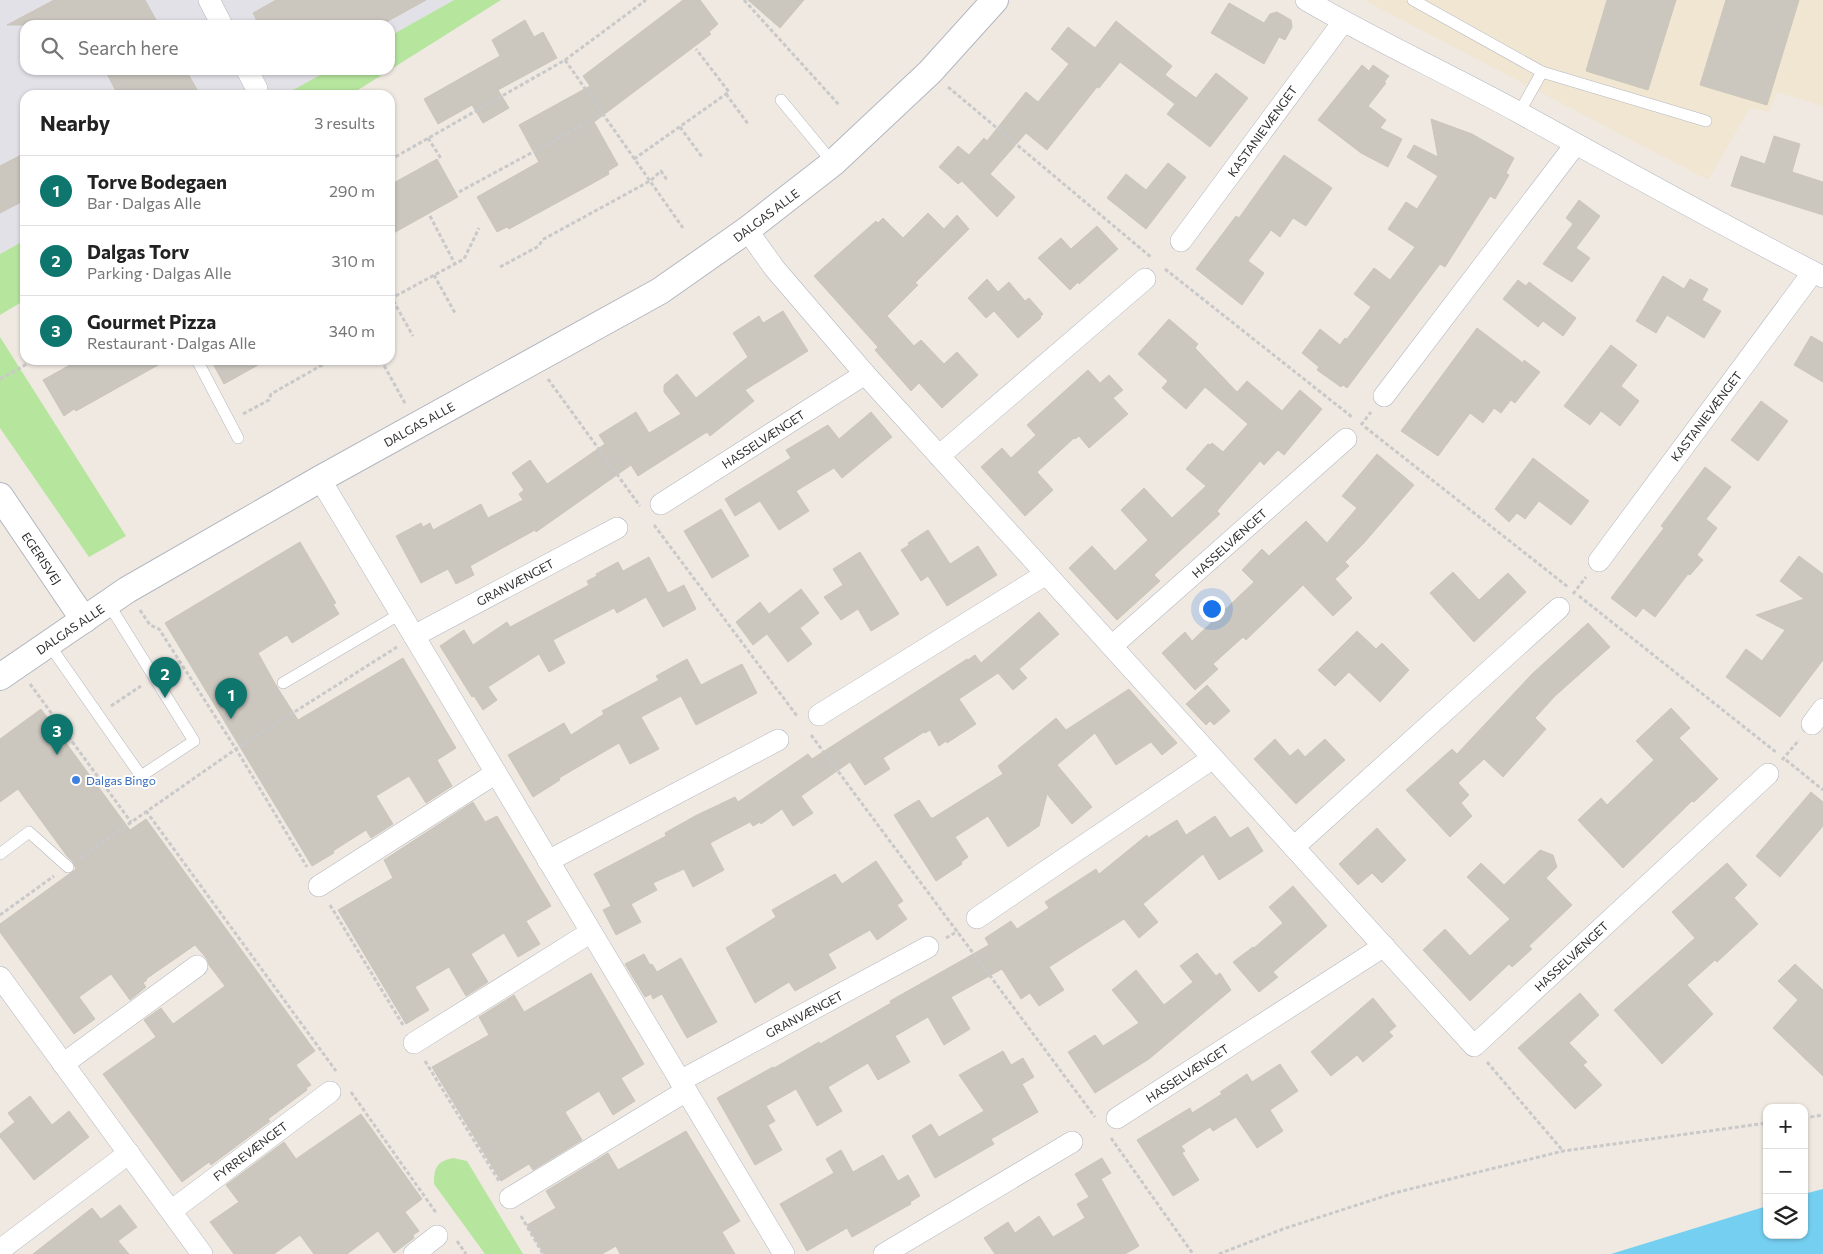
<!DOCTYPE html>
<html lang="en">
<head>
<meta charset="utf-8">
<style>
  :root { --surface:#fff; --page:#f6f6f6; --text:#222; --muted:#767676; --line:#e0e0e0; --accent:#0f766e }
  body { margin:0; font-family:Commissioner,sans-serif; background:var(--page); color:var(--text) }
  .controls { position:absolute; right:15px; bottom:15px; display:grid; overflow:hidden; border-radius:10px; box-shadow:0 1px 4px #0004 }
  .controls button { width:45px; height:45px; display:grid; place-items:center; padding:0; border:0; border-bottom:1px solid var(--line); background:var(--surface); color:var(--text); font:25px sans-serif }
  .you { position:absolute; left:1211px; top:608px; width:18px; height:18px; margin:-12px; border:4px solid #fff; border-radius:50%; background:#1a73e8; box-shadow:0 0 0 8px #1a73e833 }
  .badge { display:grid; place-items:center; width:32px; height:32px; border-radius:50%; background:var(--accent); color:#fff; font-size:16px; font-weight:700 }
  .pin { position:absolute; translate:-50% -41px; filter:drop-shadow(0 1px 2px #0008) }
  .pin::after { content:''; position:absolute; top:26px; width:18px; height:15px; background:inherit; clip-path:polygon(0 0,100% 0,50% 100%) }
  .list { margin:0; padding:0; list-style:none }
  h2 { display:flex; justify-content:space-between; align-items:center; height:65px; margin:0; padding:0 20px; font-size:21px }
  h2 small { font-size:16px; font-weight:400; color:var(--muted) }
  .list li { display:grid; grid-template-columns:32px 1fr auto; gap:15px; align-items:center; box-sizing:border-box; height:70px; padding:0 20px; border-top:1px solid var(--line) }
  .list b { display:block; font-size:19px; white-space:nowrap }
  .list p { margin:0; font-size:16px; white-space:nowrap; color:var(--muted) }
  .list em { font-size:16px; font-style:normal; color:var(--muted) }
  .icon { flex:none; width:28px; height:28px; fill:none; stroke:currentColor; stroke-width:2; stroke-linecap:round; stroke-linejoin:round }
  .map { position:relative; flex:none; width:1823px; height:1254px; overflow:hidden }
  .search { position:absolute; background:var(--surface); box-shadow:0 1px 4px #0004; left:20px; top:20px; width:375px; height:55px; display:flex; align-items:center; gap:12px; box-sizing:border-box; padding:0 18px; border-radius:15px; color:var(--muted); font-size:19px }
  .panel { position:absolute; background:var(--surface); box-shadow:0 1px 4px #0004; left:20px; top:90px; width:375px; height:275px; border-radius:15px }
  .map>svg:first-child { display:block }
</style>
</head>
<body>
<div class="map">
<svg width="1823" height="1254" viewBox="0 0 1823 1254">
  <rect width="100%" height="100%" fill="#efe9e1"/>
  <polygon fill="#e3e1e8" points="0,0 454,0 390,36 390,25 25,25 25,70 329,70 284,95 25,95 25,240 0,254"/>
  <polygon fill="#f0e6d1" points="1364,0 1823,0 1823,106 1777,92 1769,112 1750,108 1708,180"/>
  <g fill="#b6e59e">
    <polygon points="454,0 501,0 350,95 284,95 329,70 390,70 390,36"/>
    <polygon points="25,240 25,300 0,315 0,254"/>
    <polygon points="0,337 126,536 89,557 0,428"/>
    <path d="M453,1158L467,1161L523,1254H485L434,1184C434,1168 436,1162 453,1158Z"/>
  </g>
  <polygon fill="#75cff0" points="1823,1189 1823,1254 1611,1254 1767,1206 1767,1235 1804,1235 1804,1194"/>
  <g fill="#cbc7bf" stroke="#cbc5ba">
    <polygon points="54,0 145,0 159,25 7,25"/>
    <polygon points="276,0 426,0 381,25 259,25 253,13"/>
    <polygon points="683,0 700,0 718,24 709,32 711,34 594,122 618,165 608,171 609,174 595,182 509,229 507,227 497,232 477,197 539,162 519,125 590,86 583,76"/>
    <polygon points="748,0 804,0 780,28"/>
    <polygon points="1607,0 1676,0 1648,90 1586,71"/>
    <polygon points="1726,0 1799,0 1767,105 1700,85"/>
    <polygon points="1229,3 1264,23 1270,14 1277,12 1291,20 1292,27 1285,40 1279,37 1264,64 1211,33"/>
    <polygon points="525,20 534,37 543,32 557,58 498,90 509,108 483,123 472,105 438,124 424,99 500,56 492,40"/>
    <polygon points="1116,21 1172,66 1165,75 1196,98 1216,73 1248,98 1210,147 1167,114 1175,104 1120,62 1099,88 1097,87 1047,150 1026,133 990,174 1015,197 997,217 962,181 958,184 939,167 958,146 969,155 984,138 987,141 1026,92 1038,102 1069,64 1051,49 1068,27 1095,48"/>
    <polygon points="1362,65 1369,71 1373,65 1389,76 1384,82 1386,83 1368,106 1386,120 1380,128 1402,139 1388,167 1361,153 1318,120"/>
    <polygon points="105,70 186,70 200,95 118,95"/>
    <polygon points="1431,119 1472,134 1514,158 1506,173 1509,175 1495,199 1490,196 1445,267 1440,264 1347,388 1343,385 1341,387 1317,370 1319,367 1302,353 1320,329 1340,345 1345,338 1347,339 1371,307 1354,294 1374,268 1390,280 1415,247 1388,229 1406,202 1417,209 1438,176 1407,157 1414,145 1438,157"/>
    <polygon points="1774,136 1800,144 1792,172 1823,182 1823,215 1731,186 1741,156 1765,164"/>
    <polygon points="25,153 25,200 0,213 0,166"/>
    <polygon points="1284,155 1332,188 1306,226 1293,218 1280,237 1271,230 1248,261 1264,273 1242,305 1196,269 1236,216 1239,218"/>
    <polygon points="437,159 458,197 390,235 390,185"/>
    <polygon points="1168,163 1186,177 1146,229 1107,198 1126,174 1146,190"/>
    <polygon points="1579,200 1600,216 1576,248 1590,258 1572,282 1543,264 1573,224 1566,218"/>
    <polygon points="928,213 944,229 957,215 969,229 915,283 918,285 887,316 914,346 921,340 944,364 957,352 978,375 942,408 919,383 911,391 875,350 878,347 814,276 876,221 878,223 883,218 903,238"/>
    <polygon points="1097,226 1118,249 1079,284 1078,282 1070,290 1038,258 1061,238 1071,249"/>
    <polygon points="1663,276 1684,289 1690,279 1708,289 1702,300 1721,311 1704,338 1667,315 1656,333 1636,321"/>
    <polygon points="987,279 998,292 1009,282 1025,301 1029,298 1043,314 1040,317 1041,318 1018,338 994,311 986,318 968,298"/>
    <polygon points="1518,280 1526,286 1529,282 1576,318 1563,336 1543,321 1538,327 1503,299"/>
    <polygon points="783,311 808,351 745,390 754,401 710,436 707,432 638,476 631,465 536,532 535,530 470,566 474,575 456,584 448,569 421,583 396,536 421,523 423,527 430,523 433,530 481,504 488,518 523,500 519,494 524,490 512,473 530,460 547,484 605,444 599,435 636,412 649,433 681,414 664,392 664,385 677,374 696,398 748,357 733,333 759,316 763,323"/>
    <polygon points="1169,319 1198,344 1195,348 1237,392 1247,381 1282,411 1300,390 1322,409 1284,455 1278,450 1264,465 1260,461 1217,511 1220,514 1154,575 1160,581 1117,620 1069,568 1092,546 1115,571 1148,540 1121,510 1144,488 1172,518 1206,486 1186,469 1208,444 1210,445 1212,443 1223,452 1248,424 1205,387 1186,409 1162,388 1168,381 1138,354"/>
    <polygon points="1477,328 1523,363 1524,360 1540,372 1515,403 1511,400 1501,413 1494,408 1483,423 1470,413 1438,456 1401,431"/>
    <polygon points="1811,336 1823,343 1823,382 1794,365"/>
    <polygon points="1611,345 1637,365 1621,386 1639,401 1620,426 1601,411 1590,425 1564,406"/>
    <polygon points="79,360 167,360 76,411 74,409 64,416 43,380"/>
    <polygon points="211,360 267,360 224,384"/>
    <polygon points="1088,370 1100,383 1109,375 1123,390 1113,398 1128,414 1089,448 1079,436 1075,439 1074,438 1037,472 1053,490 1025,516 981,467 1002,448 1011,458 1036,435 1027,425"/>
    <polygon points="1761,401 1788,421 1758,461 1731,440"/>
    <polygon points="871,412 892,437 842,478 834,468 796,491 809,511 779,530 760,501 735,516 725,499 791,458 786,450 828,425 839,439"/>
    <polygon points="1377,454 1414,485 1364,543 1345,562 1349,566 1335,579 1352,598 1333,616 1303,585 1246,640 1243,637 1213,664 1218,669 1195,690 1162,653 1185,632 1192,641 1254,582 1242,570 1262,549 1269,556 1306,521 1327,543 1357,508 1342,496"/>
    <polygon points="1533,458 1589,501 1571,525 1539,501 1525,519 1517,513 1509,522 1495,509"/>
    <polygon points="1705,467 1731,487 1706,519 1717,528 1697,555 1703,560 1690,575 1688,574 1655,617 1643,608 1636,617 1611,598 1664,528 1661,526"/>
    <polygon points="721,509 749,556 712,578 684,531"/>
    <polygon points="928,530 950,564 978,546 997,575 947,606 928,576 921,581 901,550 909,545 908,543"/>
    <polygon points="300,542 336,603 333,604 339,614 292,643 287,635 258,653 277,687 298,720 403,658 456,748 437,760 452,786 426,803 409,776 376,796 393,824 371,838 366,830 333,851 334,853 312,866 165,623"/>
    <polygon points="860,552 899,614 871,631 858,609 841,620 824,597 843,585 833,569"/>
    <polygon points="1799,556 1823,574 1823,660 1780,717 1726,677 1746,649 1762,661 1785,630 1756,615 1804,599 1780,581"/>
    <polygon points="649,557 668,593 684,585 696,609 663,627 646,597 617,613 614,608 553,640 565,663 549,672 539,654 488,687 497,700 483,710 474,696 472,697 440,646 464,630 473,645 507,622 510,627 589,585 587,581 597,576 596,574 618,562 623,571"/>
    <polygon points="1453,572 1479,600 1508,573 1526,592 1474,642 1430,593"/>
    <polygon points="801,589 819,613 800,628 812,644 788,662 767,634 753,645 736,622 760,602 769,614"/>
    <polygon points="1039,612 1059,634 1019,669 1027,678 1013,690 998,673 959,699 976,724 947,743 946,741 939,746 930,730 925,733 924,732 883,758 890,769 865,785 850,762 801,796 813,813 793,826 782,809 761,824 760,822 753,826 750,822 710,843 724,870 693,887 684,869 653,883 657,890 631,904 641,922 616,935 603,910 611,906 594,874 666,836 665,833 695,816 735,797 738,802 808,754 812,759 967,659 968,660 975,655 981,663"/>
    <polygon points="1588,623 1610,647 1555,696 1535,718 1546,729 1503,777 1484,759 1458,783 1469,795 1461,803 1472,816 1450,837 1406,790 1452,749 1457,754 1532,674"/>
    <polygon points="1357,631 1376,649 1382,643 1409,670 1380,702 1349,672 1335,686 1318,670"/>
    <polygon points="687,659 701,685 742,664 757,693 696,725 681,696 641,717 659,749 630,764 619,743 559,778 560,780 533,797 508,755 564,723 571,735 604,714 602,711 659,680 656,676"/>
    <polygon points="1207,685 1230,711 1214,725 1210,721 1206,725 1186,704"/>
    <polygon points="1129,689 1177,743 1162,755 1151,742 1116,765 1095,733 1057,765 1092,807 1072,824 1047,794 1039,826 1008,847 988,816 955,837 968,857 961,862 962,864 936,881 894,815 919,800 931,818 933,818 1003,774 998,766 1056,718 1066,730"/>
    <polygon points="1671,708 1690,728 1679,738 1718,779 1694,802 1692,801 1623,868 1578,820 1601,798 1607,805 1654,760 1636,741"/>
    <polygon points="41,709 130,830 146,819 315,1051 296,1065 311,1085 306,1088 307,1090 268,1119 270,1121 211,1165 209,1162 182,1182 103,1074 156,1037 144,1020 161,1008 173,1024 225,986 209,965 207,959 195,945 146,979 147,980 143,983 146,987 130,1000 111,974 79,997 95,1019 74,1034 0,932 0,924 76,869 73,862 67,856 18,789 0,802 0,739"/>
    <polygon points="1275,739 1290,756 1298,749 1305,757 1325,739 1345,760 1296,804 1254,759"/>
    <polygon points="1811,792 1823,802 1823,826 1780,877 1756,856"/>
    <polygon points="473,802 485,822 497,816 551,906 526,921 540,944 518,957 504,933 471,954 488,982 466,996 449,967 415,987 429,1010 406,1024 338,910 393,878 384,860"/>
    <polygon points="1215,816 1230,838 1248,827 1263,851 1219,880 1203,854 1143,904 1158,922 1139,938 1124,919 1049,967 1064,990 1039,1006 1030,993 1021,999 1002,969 951,997 970,1029 944,1045 928,1017 895,1036 910,1062 878,1080 868,1063 828,1087 842,1111 817,1126 796,1089 766,1106 775,1121 768,1125 782,1150 755,1165 717,1098 773,1067 774,1068 819,1042 820,1044 839,1033 891,1003 890,1001 989,945 985,938 1011,921 1017,929 1049,908 1045,902 1096,869 1099,874 1147,835 1148,838 1177,820 1186,835"/>
    <polygon points="1377,828 1406,860 1382,883 1372,873 1358,885 1339,864"/>
    <polygon points="1540,850 1553,855 1557,867 1546,878 1572,905 1529,946 1532,949 1512,967 1509,964 1470,1001 1423,950 1445,929 1470,956 1510,919 1467,877 1481,863 1504,885"/>
    <polygon points="876,861 903,901 897,905 907,919 877,940 870,930 828,954 836,968 795,991 789,982 755,1003 726,948 776,917 772,910 835,874 842,884"/>
    <polygon points="1727,863 1747,885 1734,898 1758,924 1717,962 1715,960 1687,985 1713,1014 1662,1064 1614,1010 1695,938 1672,912"/>
    <polygon points="1293,886 1327,926 1273,972 1278,977 1259,992 1233,962 1253,947 1254,948 1283,923 1269,907"/>
    <polygon points="1197,953 1216,976 1220,973 1231,990 1149,1059 1095,1093 1068,1052 1095,1035 1103,1046 1139,1023 1112,990 1136,970 1164,1005 1193,982 1180,966"/>
    <polygon points="644,954 650,965 652,964 657,972 681,958 717,1022 687,1038 662,994 653,999 651,994 645,997 625,964"/>
    <polygon points="1795,964 1823,990 1823,1076 1773,1028 1798,1000 1778,981"/>
    <polygon points="591,973 644,1064 621,1078 635,1101 613,1115 599,1091 565,1112 582,1140 533,1170 529,1164 501,1181 432,1067 489,1035 479,1017 514,995 524,1012"/>
    <polygon points="1580,993 1599,1015 1569,1043 1587,1062 1583,1065 1602,1085 1575,1109 1518,1048"/>
    <polygon points="1373,998 1396,1026 1389,1032 1393,1036 1363,1062 1357,1055 1331,1076 1311,1052"/>
    <polygon points="1003,1051 1011,1065 1023,1058 1034,1077 1022,1084 1038,1112 991,1139 994,1144 935,1178 912,1136 931,1124 939,1137 984,1111 959,1075"/>
    <polygon points="1280,1064 1298,1091 1270,1110 1283,1131 1257,1148 1236,1117 1213,1131 1210,1127 1181,1146 1185,1151 1182,1153 1199,1180 1173,1196 1137,1140 1190,1108 1192,1113 1222,1094 1220,1092 1247,1074 1252,1082"/>
    <polygon points="30,1096 52,1125 69,1111 89,1137 34,1180 0,1137 0,1134 15,1122 8,1113"/>
    <polygon points="361,1114 422,1199 405,1212 419,1231 413,1235 414,1238 394,1253 378,1231 347,1254 314,1254 300,1235 274,1254 234,1254 210,1222 239,1202 226,1185 284,1142 296,1159"/>
    <polygon points="686,1131 740,1221 722,1232 735,1254 620,1254 616,1246 602,1254 544,1254 527,1225 556,1208 546,1191 608,1153 618,1170"/>
    <polygon points="841,1150 853,1172 883,1155 898,1181 908,1175 920,1196 910,1202 911,1204 852,1237 847,1228 807,1251 780,1204 834,1173 826,1159"/>
    <polygon points="1102,1158 1111,1173 1101,1179 1139,1246 1125,1254 995,1254 984,1238 1008,1222 1015,1233 1039,1216 1053,1237 1085,1218 1077,1204 1089,1197 1075,1174"/>
    <polygon points="120,1205 137,1227 118,1241 129,1254 33,1254 92,1208 101,1219"/>
  </g>
  <g fill="none" stroke-linecap="round" stroke-linejoin="round">
    <defs>
      <g id="service">
        <polyline points="1413,0 1542,72 1706,121"/>
        <polyline points="781,100 833,163"/>
        <polyline points="1519,113 1542,72"/>
        <polyline points="197,360 238,438"/>
        <polyline points="48,643 141,776 194,741 108,603"/>
        <polyline points="283,683 400,614"/>
        <polyline points="0,854 29,832 68,867"/>
      </g>
      <g id="minor">
        <polyline points="209,0 222,25"/>
        <path d="M1306,0C1376,41 1449,74 1520,113C1621,169 1721,224 1823,277"/>
        <polyline points="247,70 257,89"/>
        <polyline points="747,230 775,269 865,374 1474,1046 1768,774"/>
        <polyline points="1181,241 1343,22"/>
        <polyline points="1384,396 1575,145"/>
        <polyline points="939,456 1145,279"/>
        <polyline points="320,479 784,1254"/>
        <polyline points="661,504 865,374"/>
        <polyline points="1599,561 1813,272"/>
        <polyline points="414,636 617,528"/>
        <polyline points="1112,646 1346,439"/>
        <polyline points="819,715 1046,574"/>
        <polyline points="1812,724 1823,709"/>
        <polyline points="1294,847 1559,608"/>
        <polyline points="548,861 778,740"/>
        <polyline points="319,886 496,773"/>
        <polyline points="977,918 1213,758"/>
        <polyline points="0,977 202,1254"/>
        <polyline points="414,1043 591,932"/>
        <polyline points="63,1064 197,966"/>
        <polyline points="680,1081 928,947"/>
        <polyline points="1117,1118 1384,946"/>
        <polyline points="510,1198 686,1091"/>
        <polyline points="171,1211 330,1092"/>
        <polyline points="0,1250 129,1153"/>
        <polyline points="414,1254 437,1236"/>
        <polyline points="884,1254 1072,1142"/>
      </g>
      <g id="tertiary">
        <polyline points="0,496 84,620"/>
        <polyline points="0,677 127,590 320,479 660,291 747,230 833,163 930,72 995,0"/>
      </g>
    </defs>
    <use href="#service" stroke="#b4b7c1" stroke-width="12"/>
    <use href="#minor" stroke="#b4b7c1" stroke-width="22"/>
    <use href="#tertiary" stroke="#b4b7c1" stroke-width="28"/>
    <g stroke="#c9c9c9" stroke-width="3" stroke-dasharray="4 2.5" stroke-linecap="butt">
      <polyline points="744,0 840,106"/>
      <polyline points="565,60 683,228"/>
      <polyline points="948,87 1152,258"/>
      <polyline points="726,94 748,124"/>
      <polyline points="680,127 702,157"/>
      <polyline points="428,138 442,160"/>
      <polyline points="634,159 729,92 696,49"/>
      <polyline points="390,160 565,60 646,0"/>
      <polyline points="459,192 603,114"/>
      <polyline points="430,216 455,264"/>
      <polyline points="500,267 539,246 542,240 650,181 661,171 667,180"/>
      <polyline points="1165,269 1352,417"/>
      <polyline points="434,275 455,313"/>
      <polyline points="390,295 413,336"/>
      <polyline points="390,299 464,259 479,228"/>
      <polyline points="381,360 406,405"/>
      <polyline points="0,379 34,360"/>
      <polyline points="548,379 640,506"/>
      <polyline points="243,414 269,400 271,394 331,360"/>
      <polyline points="1361,425 1371,412"/>
      <polyline points="1365,427 1568,587"/>
      <polyline points="654,525 797,716"/>
      <polyline points="1573,594 1586,577"/>
      <polyline points="1579,596 1777,753"/>
      <polyline points="140,610 150,625 159,629 236,749 307,867"/>
      <polyline points="167,669 180,661"/>
      <polyline points="30,684 131,822"/>
      <polyline points="111,706 141,686"/>
      <polyline points="811,735 1095,1117"/>
      <polyline points="1782,760 1799,740"/>
      <polyline points="1786,760 1823,790"/>
      <polyline points="146,811 336,1071"/>
      <polyline points="80,858 236,749 397,647"/>
      <polyline points="330,905 403,1025"/>
      <polyline points="0,915 54,876"/>
      <polyline points="946,938 958,931"/>
      <polyline points="425,1061 499,1181"/>
      <polyline points="1487,1062 1563,1151"/>
      <polyline points="351,1092 437,1214"/>
      <polyline points="1804,1118 1823,1115"/>
      <polyline points="1111,1138 1193,1254"/>
      <polyline points="521,1216 543,1254"/>
      <polyline points="457,1241 466,1254"/>
      <polyline points="1219,1254 1283,1229 1394,1193 1563,1151 1767,1123"/>
    </g>
    <use href="#service" stroke="#fff" stroke-width="11"/>
    <use href="#minor" stroke="#fff" stroke-width="21"/>
    <use href="#tertiary" stroke="#fff" stroke-width="26"/>
  </g>
  <circle fill="#3f7fe0" stroke="#fff" stroke-width="2" cx="76" cy="780" r="5"/>
  <g text-anchor="middle" dominant-baseline="central" stroke-width="4" stroke-linejoin="round" paint-order="stroke">
    <g font-size="12" fill="#2e2e2e" stroke="#fff">
      <text transform="translate(1262 131) rotate(-54)">KASTANIEVÆNGET</text>
      <text transform="translate(766 215) rotate(-37)">DALGAS ALLE</text>
      <text transform="translate(1706 416) rotate(-53)">KASTANIEVÆNGET</text>
      <text transform="translate(419 424) rotate(-29)">DALGAS ALLE</text>
      <text transform="translate(763 439) rotate(-33)">HASSELVÆNGET</text>
      <text transform="translate(1229 543) rotate(-42)">HASSELVÆNGET</text>
      <text transform="translate(42 558) rotate(56)">EGERISVEJ</text>
      <text transform="translate(515 582) rotate(-28)">GRANVÆNGET</text>
      <text transform="translate(70 629) rotate(-34)">DALGAS ALLE</text>
      <text transform="translate(1571 956) rotate(-43)">HASSELVÆNGET</text>
      <text transform="translate(804 1014) rotate(-28)">GRANVÆNGET</text>
      <text transform="translate(1187 1073) rotate(-33)">HASSELVÆNGET</text>
      <text transform="translate(250 1151) rotate(-37)">FYRREVÆNGET</text>
    </g>
    <g font-size="12" fill="#366cbe" stroke="#fff" text-anchor="start">
      <text x="86" y="780">Dalgas Bingo</text>
    </g>
  </g>
</svg>
<div class="controls">
<button>+</button>
<button>−</button>
<button><svg class="icon" aria-label="layers" viewBox="0 0 24 24"><path d="M12 4l9 5-9 5-9-5zM3 14l9 5 9-5"/></svg></button>
</div>
<div class="you"></div>
<div class="pin badge" style="left:231px;top:719px">1</div>
<div class="pin badge" style="left:165px;top:698px">2</div>
<div class="pin badge" style="left:57px;top:755px">3</div>
<div class="search"><svg class="icon" aria-label="search" viewBox="0 0 24 24"><circle cx="10" cy="10" r="6"/><path d="M15 15l6 6"/></svg>Search here</div>
<section class="panel">
<h2>Nearby<small>3 results</small></h2>
<ul class="list">
<li><span class="badge">1</span><div><b>Torve Bodegaen</b><p>Bar · Dalgas Alle</p></div><em>290 m</em></li>
<li><span class="badge">2</span><div><b>Dalgas Torv</b><p>Parking · Dalgas Alle</p></div><em>310 m</em></li>
<li><span class="badge">3</span><div><b>Gourmet Pizza</b><p>Restaurant · Dalgas Alle</p></div><em>340 m</em></li>
</ul>
</section>
</div>
</body>
</html>
